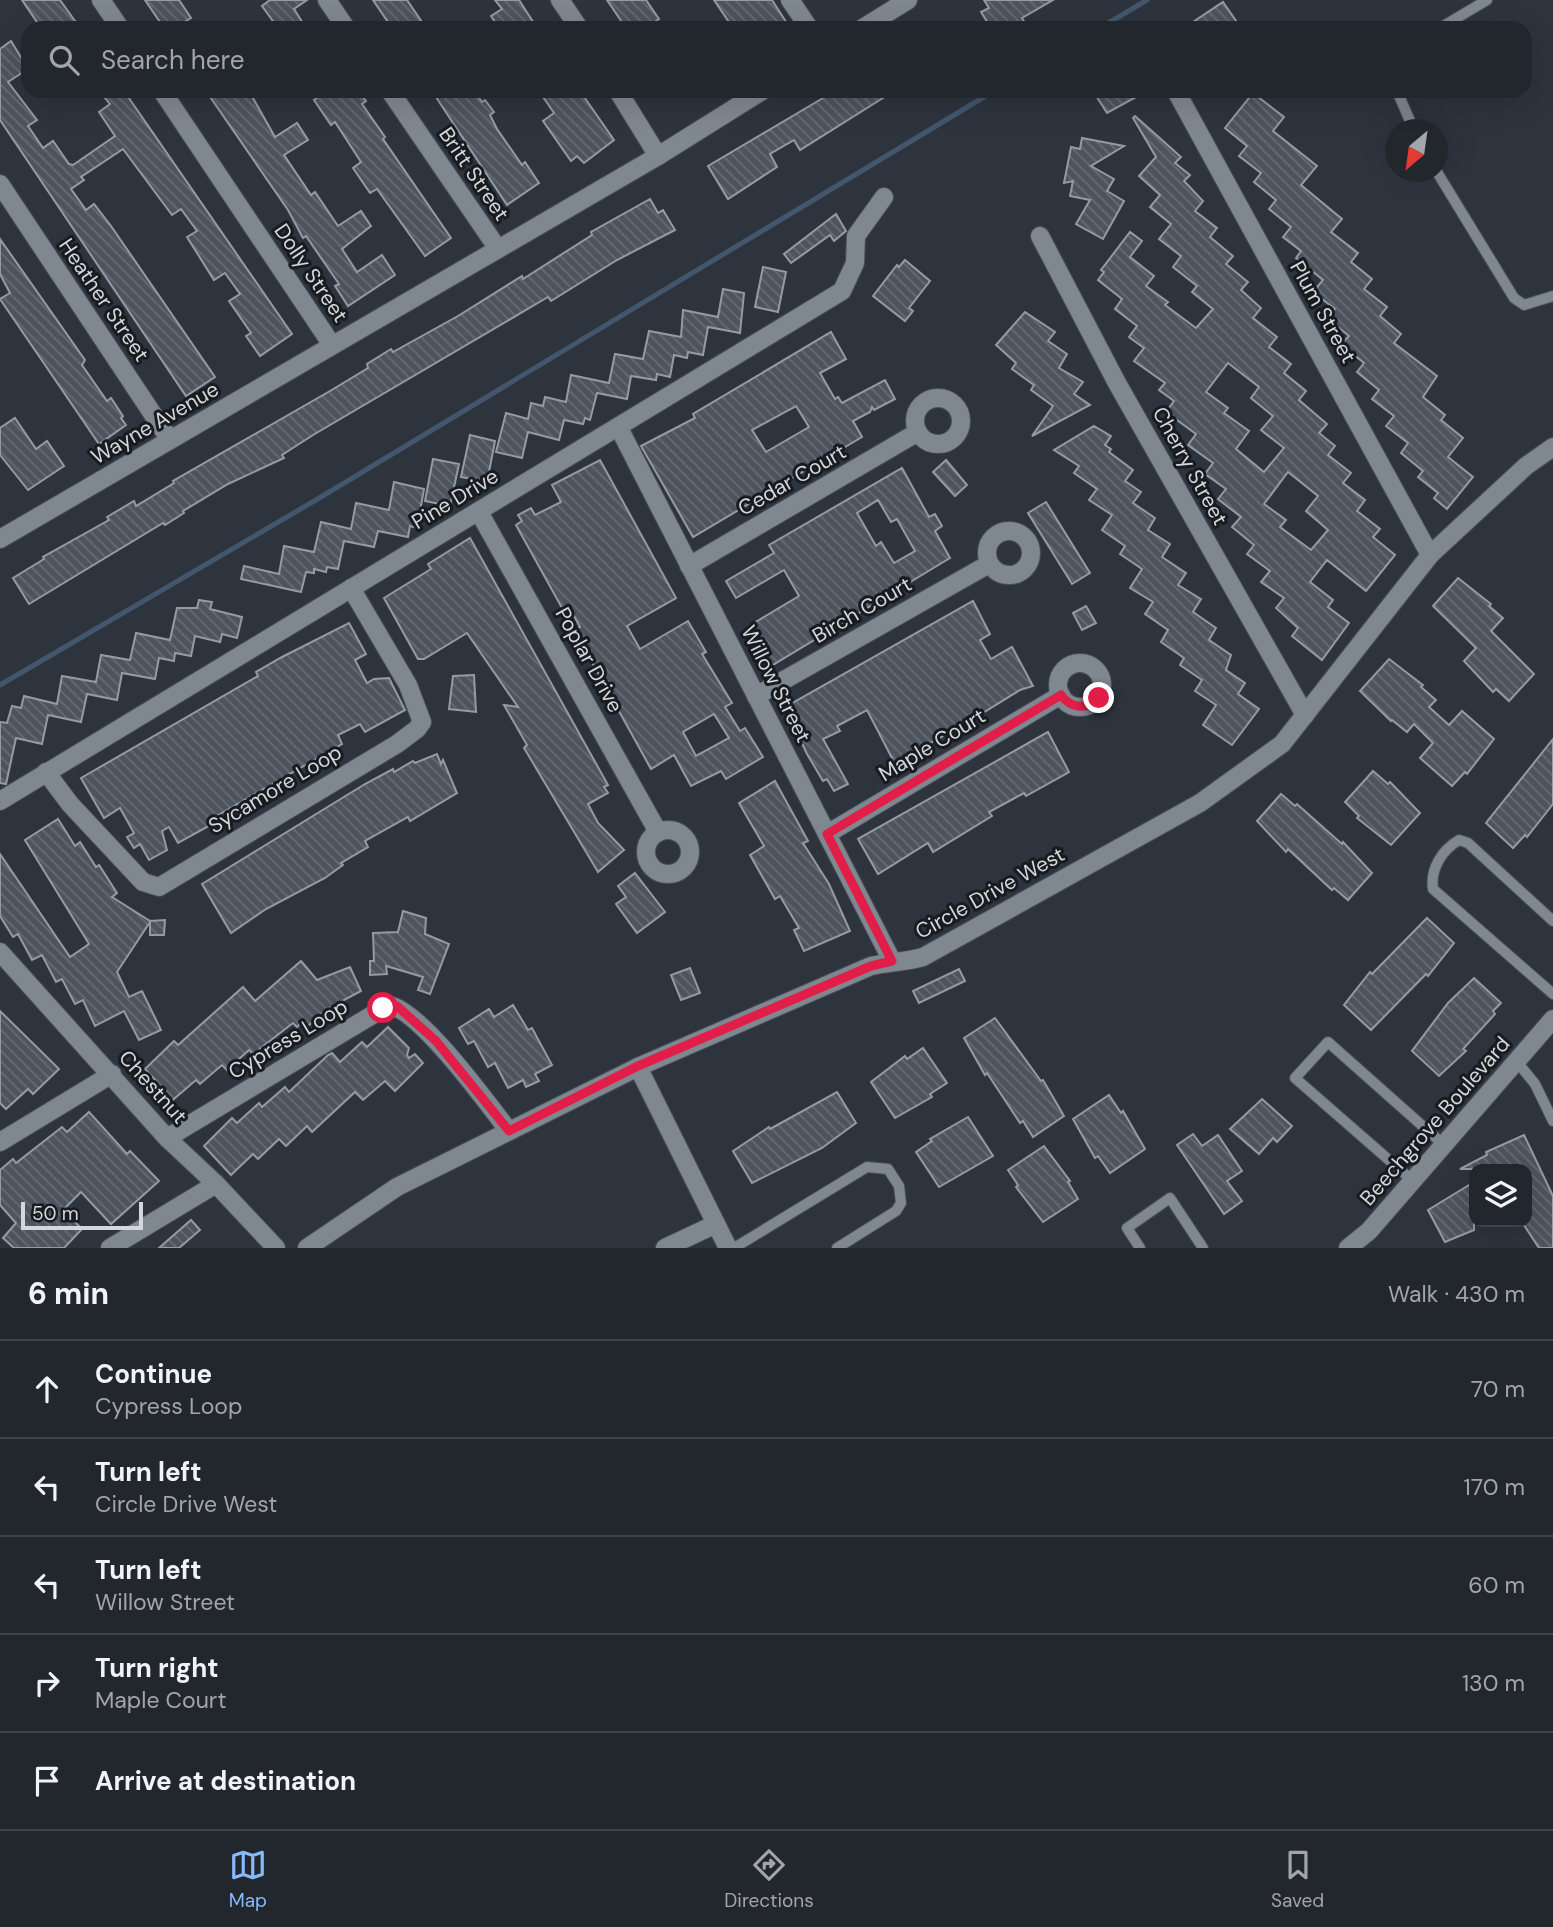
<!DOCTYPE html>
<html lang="en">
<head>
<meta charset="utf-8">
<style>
  :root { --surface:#22272e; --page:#2e333a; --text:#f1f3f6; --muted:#a2a5aa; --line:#3f444a; --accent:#87bbfb }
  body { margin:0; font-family:"DM Sans",sans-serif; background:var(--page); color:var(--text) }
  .controls { position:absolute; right:21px; bottom:21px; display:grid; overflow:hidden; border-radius:14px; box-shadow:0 7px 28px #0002 }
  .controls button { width:63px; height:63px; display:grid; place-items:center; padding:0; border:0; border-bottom:2px solid var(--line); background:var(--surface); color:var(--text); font:35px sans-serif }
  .compass { position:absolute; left:1385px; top:119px; width:63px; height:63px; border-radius:50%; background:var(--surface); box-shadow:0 7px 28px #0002; rotate:209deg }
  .scale { position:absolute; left:21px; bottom:18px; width:122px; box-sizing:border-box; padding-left:7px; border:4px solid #d4d8de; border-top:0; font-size:19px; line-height:24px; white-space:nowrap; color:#d4d8de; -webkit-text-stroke:5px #181b1f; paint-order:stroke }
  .stop { position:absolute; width:21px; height:21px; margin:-16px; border:5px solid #e11d48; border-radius:50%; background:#fff }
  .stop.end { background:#e11d48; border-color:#fff; box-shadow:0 2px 7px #0008 }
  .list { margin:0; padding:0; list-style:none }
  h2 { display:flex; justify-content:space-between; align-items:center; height:91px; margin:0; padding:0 28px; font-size:30px }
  h2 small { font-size:23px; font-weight:400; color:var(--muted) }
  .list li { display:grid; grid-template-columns:46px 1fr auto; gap:21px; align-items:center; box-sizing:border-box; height:98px; padding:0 28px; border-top:2px solid var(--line) }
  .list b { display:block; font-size:26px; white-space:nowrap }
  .list p { margin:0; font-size:23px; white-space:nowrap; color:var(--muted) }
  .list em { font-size:23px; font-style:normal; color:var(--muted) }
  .icon { flex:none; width:38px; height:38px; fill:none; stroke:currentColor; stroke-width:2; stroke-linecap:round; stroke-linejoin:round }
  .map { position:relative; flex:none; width:1553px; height:1248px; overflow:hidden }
  .search { position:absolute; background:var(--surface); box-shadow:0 7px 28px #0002; left:21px; right:21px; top:21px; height:77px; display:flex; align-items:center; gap:18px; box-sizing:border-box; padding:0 24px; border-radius:21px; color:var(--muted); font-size:26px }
  .sheet { height:581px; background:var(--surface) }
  nav { display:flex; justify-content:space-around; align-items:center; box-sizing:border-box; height:98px; border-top:2px solid var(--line); background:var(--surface); font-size:19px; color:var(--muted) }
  nav a { display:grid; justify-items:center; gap:4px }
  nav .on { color:var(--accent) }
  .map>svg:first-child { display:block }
</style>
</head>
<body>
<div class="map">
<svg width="1553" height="1248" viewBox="0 0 1553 1248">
  <defs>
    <pattern id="building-back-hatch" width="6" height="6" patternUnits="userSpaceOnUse" patternTransform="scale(1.75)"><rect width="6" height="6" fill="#4d545e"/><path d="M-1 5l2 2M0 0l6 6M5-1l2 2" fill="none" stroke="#666c75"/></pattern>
  </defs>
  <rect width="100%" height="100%" fill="#2d343d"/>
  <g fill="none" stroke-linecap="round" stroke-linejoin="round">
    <g stroke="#43566d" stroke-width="5">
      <polyline points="1100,28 1147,0"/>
      <polyline points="0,685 321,497 994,91"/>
    </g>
  </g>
  <g fill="url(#building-back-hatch)" stroke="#939ca6" stroke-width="2" fill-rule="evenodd">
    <polygon points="22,0 60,0 80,28 41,28"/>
    <polygon points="145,0 179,0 191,18 186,21 191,28 164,28"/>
    <polygon points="270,0 307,0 294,9 306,28 278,28 262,6"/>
    <polygon points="373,0 407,0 426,28 392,28"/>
    <polygon points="495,0 519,0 537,28 499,28 491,16 502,9"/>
    <polygon points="607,0 646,0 659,19 645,28 626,28"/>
    <polygon points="714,0 772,0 790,28 733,28"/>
    <polygon points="984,0 1053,0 1022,18 1028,28 991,28 981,12 989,8"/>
    <polygon points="1223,2 1241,28 1184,28"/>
    <polygon points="11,41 28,69 8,82 37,120 28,126 43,148 53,141 69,164 73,165 115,136 99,112 110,104 105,98 115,91 124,91 292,334 260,356 246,336 251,333 229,301 240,294 225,273 214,280 187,237 197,231 181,209 172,215 123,149 81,177 84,180 71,189 86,210 94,204 111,226 215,377 186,396 0,120 0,49"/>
    <polygon points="206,91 249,91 275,137 297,123 308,140 284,155 311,195 315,192 338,226 361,211 371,226 342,249 357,272 382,255 395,275 348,306 335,286 339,284 306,236 303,238 288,210"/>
    <polygon points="327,91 359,91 366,101 362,104 385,137 383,139 451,238 425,256 377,189 370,193 353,168 361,162 335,122 331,125 314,100"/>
    <polygon points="432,91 474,91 482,102 485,100 494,112 490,115 497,129 522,165 525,162 539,183 507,205"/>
    <polygon points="539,91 580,91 614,140 584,163 577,156 571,161 543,121 554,113"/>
    <polygon points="835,91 894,91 800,150 794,140 770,154 777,167 728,199 708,166"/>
    <polygon points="1093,91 1147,91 1107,113"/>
    <polygon points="1253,93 1284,117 1273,131 1317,166 1301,185 1342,219 1331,232 1358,253 1351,262 1372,279 1364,289 1387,307 1380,316 1401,334 1394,343 1437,376 1423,397 1445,415 1441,420 1463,438 1448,457 1473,477 1447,509 1434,498 1438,493 1418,477 1423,471 1401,453 1408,443 1386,426 1394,416 1372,399 1379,390 1357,372 1364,363 1341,344 1349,336 1327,318 1335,309 1313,292 1323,280 1296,258 1301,251 1283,237 1291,227 1269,209 1276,200 1254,182 1261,173 1239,156 1247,146 1225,128"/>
    <path d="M1135,116L1181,157L1175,163L1190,175L1184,181L1203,201L1195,211L1217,228L1210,237L1233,256L1226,264L1248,282L1241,290L1261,308L1253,318L1277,337L1269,347L1291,364L1284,373L1306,391L1299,400L1327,424L1319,433L1335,446L1328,455L1351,473L1343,483L1365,500L1357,511L1380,529L1373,537L1395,555L1366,591L1327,560L1310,582L1333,600L1328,607L1349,623L1322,660L1292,636L1298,628L1276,608L1284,598L1261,582L1270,571L1247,554L1254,545L1232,527L1241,517L1218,499L1226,489L1205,474L1213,463L1188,445L1196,434L1166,412L1174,401L1159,390L1165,383L1134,361L1144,348L1129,337L1137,326L1115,309L1122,299L1098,280L1104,272L1101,270L1130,232L1142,241L1130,257L1154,276L1146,286L1168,302L1165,305L1196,328L1213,309L1192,292L1197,286L1173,267L1181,256L1159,239L1171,224L1150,207L1160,195L1139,176L1156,157L1133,118ZM1228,363L1259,387L1251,398L1273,416L1261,430L1284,448L1264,472L1236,449L1249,431L1224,413L1228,408L1206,392ZM1288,472L1318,496L1306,511L1328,530L1311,550L1280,527L1286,520L1264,504Z"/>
    <polygon points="1082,138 1124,146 1091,166 1114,179 1107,191 1124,201 1103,239 1076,224 1090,200 1070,196 1073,181 1064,183 1071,147 1080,149"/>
    <polygon points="650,199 658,213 663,210 675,230 617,260 551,301 548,297 313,435 282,455 284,458 228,484 183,511 184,513 165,525 163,523 29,604 13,578 44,559 43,557 109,520 107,517 134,501 136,506 174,483 173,481 330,391 368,368 367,364 391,349 393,352 458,316 522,276 523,279 592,235 591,232"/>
    <polygon points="836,214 846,231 834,241 830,235 791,263 784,254"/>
    <polygon points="0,239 85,360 82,365 107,401 111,398 123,416 121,418 126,425 99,444 0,299 10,293 0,274"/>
    <polygon points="905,260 930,281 909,308 913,311 905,321 873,296 897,265 899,267"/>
    <polygon points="763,267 786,272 778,312 755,307"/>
    <polygon points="723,289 744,293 740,333 708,327 703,355 688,352 687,358 674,355 670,377 657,374 656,380 631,376 627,399 597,393 590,420 585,418 583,424 564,420 559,440 528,432 522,458 496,452 506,413 528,419 531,403 543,406 545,397 566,402 571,375 609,383 615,354 643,359 649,331 681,337 683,310 718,317"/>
    <polygon points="1025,312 1055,332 1048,341 1067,354 1059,368 1083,382 1074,394 1090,405 1032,436 1053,406 1031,390 1034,385 1012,369 1016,363 996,345"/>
    <path d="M831,332L846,359L820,373L835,399L838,397L842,403L885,380L895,399L874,410L872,407L870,412L853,421L862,437L693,537L641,446L695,418L693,414ZM796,406L809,427L766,452L752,430Z"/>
    <polygon points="15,418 36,449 47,441 64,466 28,490 0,455 0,428"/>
    <polygon points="1094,426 1111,436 1105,445 1111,449 1109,452 1133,470 1125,481 1141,492 1133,503 1155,518 1148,530 1170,544 1162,557 1186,573 1178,585 1201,599 1193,612 1216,628 1209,640 1231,655 1226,670 1245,683 1238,694 1259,709 1232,745 1203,725 1216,705 1195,691 1202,680 1180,665 1184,658 1161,642 1168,630 1145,614 1153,602 1130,588 1142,569 1120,554 1125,546 1102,530 1112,515 1089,500 1097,489 1074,473 1079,466 1054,450"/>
    <polygon points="470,435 495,441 487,482 461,477"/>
    <polygon points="433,459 459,464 450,506 425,501"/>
    <path d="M600,460L676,598L627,626L640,649L688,621L706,652L702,654L732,703L725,707L740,731L745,728L763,757L726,779L721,771L691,786L674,755L651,769L574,630L580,627L568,605L562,608L516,525L522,521L518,515L531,508L535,515L561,502L552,485ZM714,714L729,738L696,756L683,732Z"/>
    <polygon points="946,460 967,485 955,496 933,472"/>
    <path d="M902,468L929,517L935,514L942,526L935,531L950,558L771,666L749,626L799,596L784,570L736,598L726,581L774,553L769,545ZM878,500L891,522L897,519L915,551L894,563L881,542L876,546L857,513Z"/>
    <polygon points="394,482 424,489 417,528 410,526 408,537 378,531 374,547 344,541 338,569 327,567 326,572 314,569 314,573 306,572 301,592 241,579 244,566 279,574 284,546 314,552 321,522 351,529 356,503 389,510"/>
    <polygon points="1046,502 1090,573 1072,584 1028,513"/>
    <polygon points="470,538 608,785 604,787 608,793 588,804 598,823 624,850 598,872 524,748 527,745 504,705 518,707 467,633 424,659 418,659 384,598 431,569 428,564"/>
    <polygon points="1458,578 1491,604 1489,606 1503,618 1491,631 1534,674 1509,701 1496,689 1493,692 1464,661 1476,648 1433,606"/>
    <polygon points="199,600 212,602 210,609 242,617 237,638 222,634 220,642 195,636 191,656 175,653 174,661 159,658 155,679 122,673 117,700 87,694 81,722 48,715 42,744 16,738 6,784 0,783 0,722 7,723 12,706 21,708 24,696 57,704 62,676 96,682 101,655 130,660 136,633 170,640 177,608 197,608"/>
    <polygon points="973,601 990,634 980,640 991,659 1012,647 1033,686 1020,690 957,729 894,762 867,710 837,726 840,731 823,739 848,784 834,791 827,779 823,781 807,754 800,739 805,737 789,705"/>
    <polygon points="1086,606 1096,623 1082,630 1073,613"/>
    <polygon points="349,623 366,654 355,660 367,683 374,679 389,678 405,710 365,732 360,724 338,735 342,744 215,817 218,821 178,843 169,827 162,831 167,850 149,860 140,844 134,848 127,837 134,833 120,808 104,818 81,778 258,676 256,672 282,657"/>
    <polygon points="1389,659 1423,685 1421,687 1436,700 1429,707 1449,725 1462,711 1494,739 1467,774 1465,772 1452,786 1420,758 1433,743 1414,724 1407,732 1392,720 1391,721 1360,691"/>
    <polygon points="474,675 476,712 449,709 453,676"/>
    <polygon points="1048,732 1069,772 1026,796 1024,793 989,812 992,816 933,852 928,843 878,874 858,839"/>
    <polygon points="1553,739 1553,804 1527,837 1525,835 1513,848 1486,823"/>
    <polygon points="437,754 441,764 443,760 457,793 410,821 408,817 365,841 368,847 341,863 343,865 325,878 266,909 231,933 202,884 365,784 393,769 394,772 413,761 415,763"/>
    <polygon points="1373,771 1388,784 1390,782 1420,813 1391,845 1357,818 1359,816 1345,802"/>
    <polygon points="775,781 808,841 803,843 829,884 850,931 804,951 794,930 799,928 780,896 775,899 750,855 764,846 739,803"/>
    <polygon points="1281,794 1295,806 1297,804 1342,844 1343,842 1372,873 1348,900 1334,888 1332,890 1288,849 1286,852 1257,821"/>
    <polygon points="58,819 75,846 80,842 96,867 99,865 117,893 112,897 150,921 165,920 164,935 150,935 150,922 117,972 129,997 142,991 161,1030 139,1040 124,1011 95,1026 83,1000 75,1004 62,979 56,982 42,955 32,960 18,934 13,937 0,916 0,854 70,957 89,944 25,840"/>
    <polygon points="635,873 665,912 637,933 616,904 626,897 618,886"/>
    <polygon points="403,911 426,918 425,934 449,944 430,994 418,990 423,977 386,966 387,974 370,975 370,961 374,961 373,933 398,932"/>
    <polygon points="1427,918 1454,943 1428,976 1426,974 1371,1030 1344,1005 1370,972 1372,974"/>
    <polygon points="301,961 317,980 350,967 361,991 327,1009 308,1026 303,1021 297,1027 293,1023 253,1054 249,1050 227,1070 222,1065 200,1084 196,1080 168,1104 152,1087 157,1082 145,1069 174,1041 178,1045 243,987 255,1001"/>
    <polygon points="690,968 700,993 681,1000 671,975"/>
    <polygon points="959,969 965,981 919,1003 913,991"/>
    <polygon points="1474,978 1501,1003 1493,1011 1495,1014 1463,1049 1466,1051 1439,1076 1412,1051 1448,1003"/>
    <polygon points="513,1005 528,1030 532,1028 552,1065 535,1074 539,1081 526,1087 523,1080 508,1088 495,1063 488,1067 474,1041 468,1044 459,1028 489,1009 494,1017"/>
    <polygon points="0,1011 59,1069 33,1094 28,1089 6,1109 0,1103"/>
    <polygon points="995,1018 1041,1081 1043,1080 1064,1116 1033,1137 1023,1121 1020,1123 987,1073 985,1075 964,1038"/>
    <polygon points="388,1027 409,1048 407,1055 409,1058 415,1054 423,1063 395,1091 385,1081 363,1100 355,1092 312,1132 307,1126 286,1146 279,1139 258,1159 253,1154 231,1175 204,1146 232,1118 237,1123 259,1103 262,1107 285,1087 289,1092 328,1055 332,1053 340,1062 362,1042 367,1047"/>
    <polygon points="923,1048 947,1083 930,1094 932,1097 895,1118 871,1082 905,1056 907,1059"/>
    <polygon points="837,1092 856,1123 822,1148 752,1183 733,1151 769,1127 770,1129"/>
    <polygon points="1109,1095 1121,1113 1123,1111 1145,1149 1110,1173 1098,1156 1095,1158 1073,1119"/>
    <polygon points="1262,1099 1292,1126 1277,1142 1273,1138 1259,1154 1230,1129"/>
    <polygon points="89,1112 127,1154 130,1151 159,1181 111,1224 81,1192 63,1210 82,1229 64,1248 14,1248 3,1238 16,1223 0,1205 0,1170 13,1159 16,1163 62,1127 67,1132"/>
    <polygon points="968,1117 993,1156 939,1187 916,1152 932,1141 930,1139"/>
    <polygon points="1193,1134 1202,1146 1218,1135 1242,1171 1227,1181 1242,1201 1224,1214 1177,1145"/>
    <polygon points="1524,1135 1553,1196 1553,1248 1539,1248 1522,1222 1527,1222 1527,1169 1460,1169 1487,1155 1486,1152"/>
    <polygon points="1044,1146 1070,1181 1068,1182 1078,1199 1043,1222 1016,1187 1018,1185 1008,1170"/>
    <polygon points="1474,1182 1474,1230 1445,1242 1428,1210"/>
    <polygon points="191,1220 200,1230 179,1248 159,1248"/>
  </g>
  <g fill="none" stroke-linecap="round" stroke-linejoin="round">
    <defs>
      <g id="service">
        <polyline points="1440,28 1487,0"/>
        <polyline points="1397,91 1414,130"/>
        <polyline points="1437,172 1514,298 1524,305 1553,296"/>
        <path d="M1553,921L1468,843L1459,840C1442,850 1430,869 1433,889L1553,994"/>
        <polyline points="1518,1063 1535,1084 1553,1121"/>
        <polyline points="1413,1181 1295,1078 1328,1042 1444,1145"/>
        <polyline points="734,1248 867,1167 888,1169 899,1186 901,1203 896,1211 837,1248"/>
        <polyline points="1140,1248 1127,1228 1170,1198 1203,1248"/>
      </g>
      <g id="minor">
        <polyline points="101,0 120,28"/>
        <polyline points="327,0 346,28"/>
        <polyline points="560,0 579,28"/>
        <polyline points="790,0 809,28"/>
        <polyline points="863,28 908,0"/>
        <polyline points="162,91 332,345"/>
        <polyline points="390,91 498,249"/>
        <polyline points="618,91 658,156"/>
        <polyline points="1176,91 1430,555"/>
        <polyline points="0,184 170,440"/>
        <polyline points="1040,236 1117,383 1305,715"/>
        <circle cx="938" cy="421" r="23"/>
        <polyline points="619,428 892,961"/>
        <polyline points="479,512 658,832"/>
        <circle cx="1009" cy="553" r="22"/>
        <polyline points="0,539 658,156 762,91"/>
        <polyline points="689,566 918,432"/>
        <circle cx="1080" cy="685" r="22"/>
        <polyline points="756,696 989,564"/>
        <polyline points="46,772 70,804 143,882 159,887 397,744 417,729 422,722 408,685 351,588"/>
        <polyline points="0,801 842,291 855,263 856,236 884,197"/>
        <circle cx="668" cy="852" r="22"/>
        <polyline points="827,834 1061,695"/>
        <polyline points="0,952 167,1138 216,1184 276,1248"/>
        <polyline points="638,1067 728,1248"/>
        <path d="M167,1138L389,1005C421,1011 487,1103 509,1131"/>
        <polyline points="0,1142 112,1074"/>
        <polyline points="110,1248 216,1184"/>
        <path d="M307,1248L397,1187L638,1067L871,966C889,962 906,962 923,957L1200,803L1282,744L1430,555L1526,466L1553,447"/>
        <polyline points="665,1248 716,1224"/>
        <polyline points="1348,1248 1369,1231 1553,1019"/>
      </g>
    </defs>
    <use href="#service" stroke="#4a5158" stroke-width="12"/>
    <use href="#minor" stroke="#4a5158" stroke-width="20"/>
    <use href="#service" stroke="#7f8791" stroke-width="10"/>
    <use href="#minor" stroke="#7f8791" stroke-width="18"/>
  </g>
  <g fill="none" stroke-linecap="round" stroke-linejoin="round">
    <path stroke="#e11d48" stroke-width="9" d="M383,1008L397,1006L436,1041L509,1131L638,1066L871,966L892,961L827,834L1061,695C1071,709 1087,710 1099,698"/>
  </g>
  <g text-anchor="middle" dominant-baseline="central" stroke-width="6" stroke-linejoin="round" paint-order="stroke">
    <g font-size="21" fill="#d4d8de" stroke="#181b1f">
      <text transform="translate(474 174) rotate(56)">Britt Street</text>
      <text transform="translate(311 273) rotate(56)">Dolly Street</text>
      <text transform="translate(104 300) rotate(56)">Heather Street</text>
      <text transform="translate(1323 312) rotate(61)">Plum Street</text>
      <text transform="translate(155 423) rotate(-30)">Wayne Avenue</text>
      <text transform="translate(1190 466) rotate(61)">Cherry Street</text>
      <text transform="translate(792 480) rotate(-30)">Cedar Court</text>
      <text transform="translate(455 499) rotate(-31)">Pine Drive</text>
      <text transform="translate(862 610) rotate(-30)">Birch Court</text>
      <text transform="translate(589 660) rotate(61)">Poplar Drive</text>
      <text transform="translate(776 684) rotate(63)">Willow Street</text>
      <text transform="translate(932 745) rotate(-31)">Maple Court</text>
      <text transform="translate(275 789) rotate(-31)">Sycamore Loop</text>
      <text transform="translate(990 893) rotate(-29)">Circle Drive West</text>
      <text transform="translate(288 1039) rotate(-31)">Cypress Loop</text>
      <text transform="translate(153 1087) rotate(48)">Chestnut</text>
      <text transform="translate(1435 1121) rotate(-49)">Beechgrove Boulevard</text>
    </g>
  </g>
</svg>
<div class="controls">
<button><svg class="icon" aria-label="layers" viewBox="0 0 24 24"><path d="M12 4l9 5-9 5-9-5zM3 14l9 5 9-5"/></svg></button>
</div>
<svg class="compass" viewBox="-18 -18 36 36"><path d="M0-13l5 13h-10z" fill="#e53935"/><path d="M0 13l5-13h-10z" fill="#a2a5aa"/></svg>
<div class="scale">50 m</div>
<div class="stop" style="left:383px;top:1008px"></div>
<div class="stop end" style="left:1099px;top:698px"></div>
<div class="search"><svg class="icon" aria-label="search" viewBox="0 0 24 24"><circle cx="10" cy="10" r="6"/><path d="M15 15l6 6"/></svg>Search here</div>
</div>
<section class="sheet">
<h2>6 min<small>Walk · 430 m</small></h2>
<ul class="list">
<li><svg class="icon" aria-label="ahead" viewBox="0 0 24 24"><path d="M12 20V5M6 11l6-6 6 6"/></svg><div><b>Continue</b><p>Cypress Loop</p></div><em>70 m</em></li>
<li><svg class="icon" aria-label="left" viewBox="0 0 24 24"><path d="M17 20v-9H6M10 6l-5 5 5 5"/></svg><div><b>Turn left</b><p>Circle Drive West</p></div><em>170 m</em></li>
<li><svg class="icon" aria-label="left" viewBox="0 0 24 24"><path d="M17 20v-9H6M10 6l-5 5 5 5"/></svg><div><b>Turn left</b><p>Willow Street</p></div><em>60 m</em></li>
<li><svg class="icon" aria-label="right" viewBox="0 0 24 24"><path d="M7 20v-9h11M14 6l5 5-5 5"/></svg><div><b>Turn right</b><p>Maple Court</p></div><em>130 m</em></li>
<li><svg class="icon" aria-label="arrive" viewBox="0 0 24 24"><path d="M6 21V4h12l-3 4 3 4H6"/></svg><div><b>Arrive at destination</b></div></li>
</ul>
</section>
<nav>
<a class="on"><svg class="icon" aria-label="map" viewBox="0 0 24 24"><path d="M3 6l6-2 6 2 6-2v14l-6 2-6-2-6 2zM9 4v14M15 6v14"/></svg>Map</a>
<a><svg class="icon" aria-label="directions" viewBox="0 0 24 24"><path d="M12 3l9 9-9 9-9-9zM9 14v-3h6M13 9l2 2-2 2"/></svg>Directions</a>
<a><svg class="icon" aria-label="saved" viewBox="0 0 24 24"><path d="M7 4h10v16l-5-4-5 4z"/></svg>Saved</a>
</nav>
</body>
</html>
